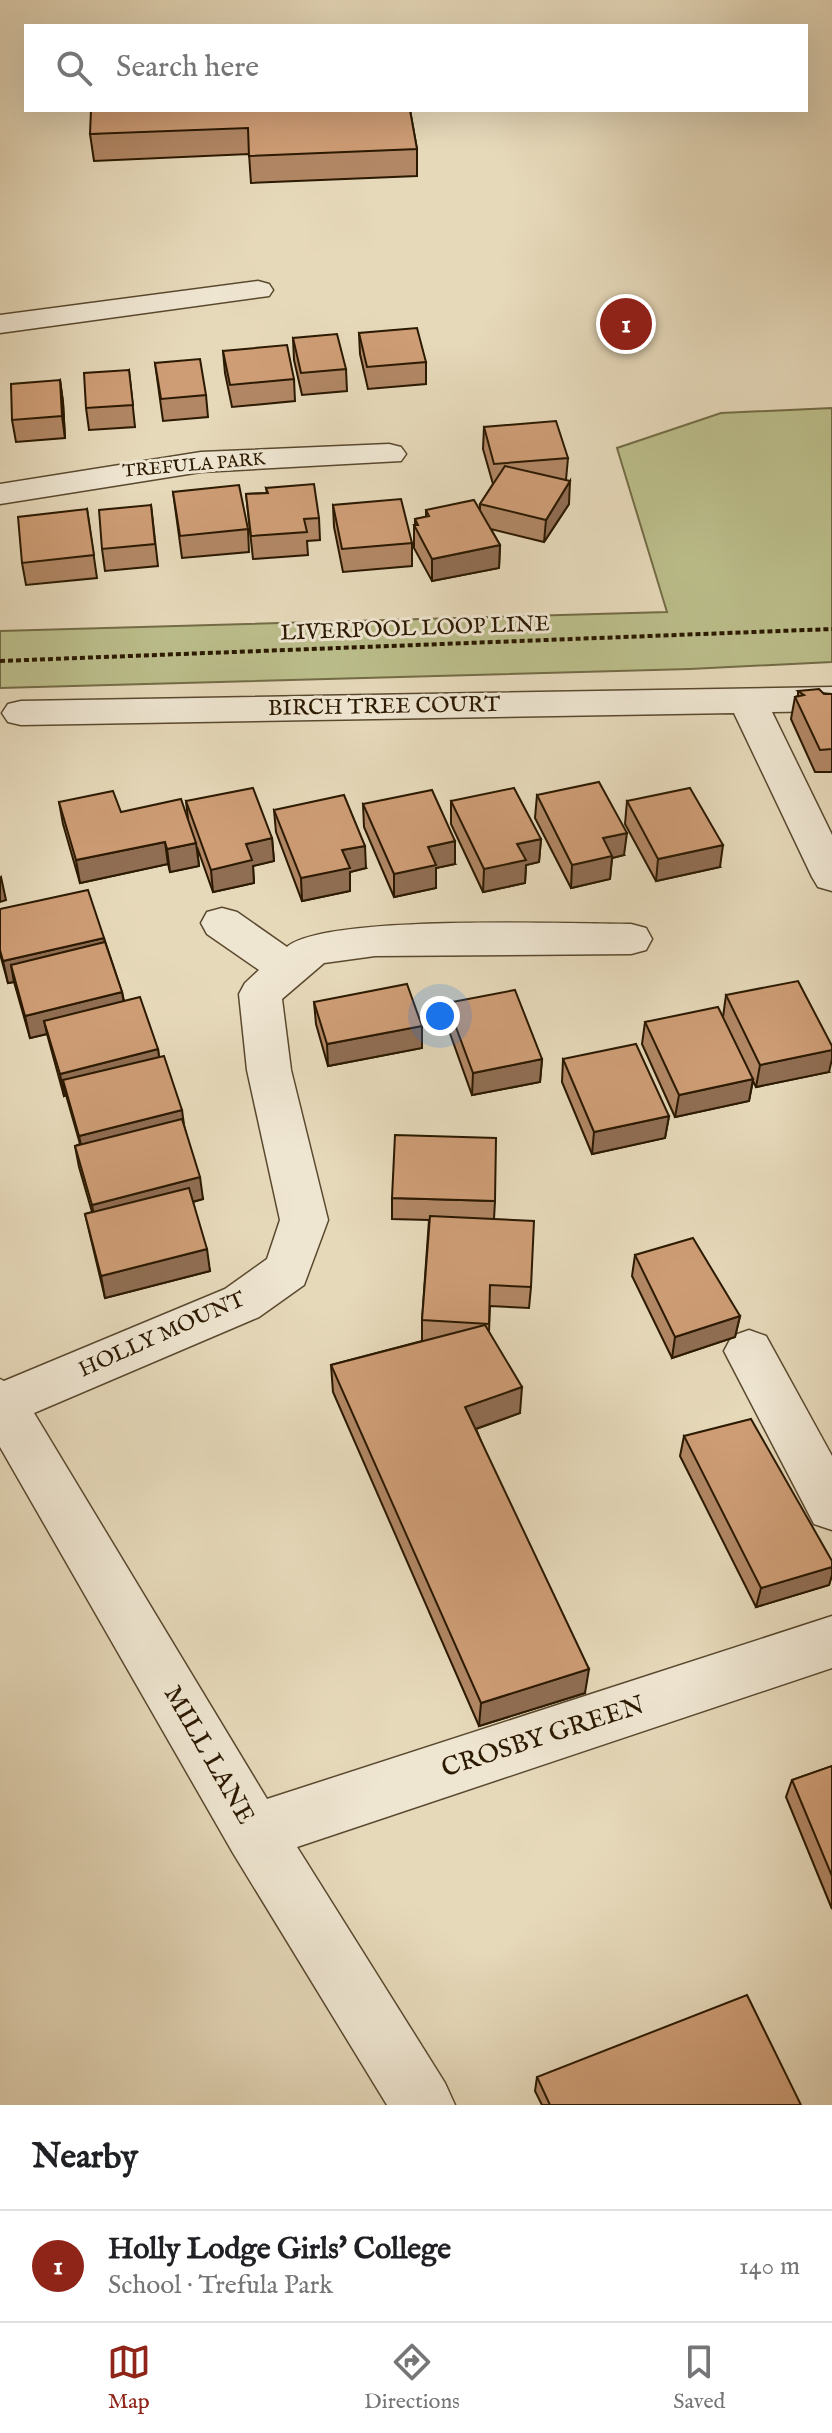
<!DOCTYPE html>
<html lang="en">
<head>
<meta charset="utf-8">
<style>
  :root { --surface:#fff; --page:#f2f2f2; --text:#202124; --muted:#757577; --line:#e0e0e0; --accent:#8f2418 }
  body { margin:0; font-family:"IM FELL English",serif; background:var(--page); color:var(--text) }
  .you { position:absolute; left:440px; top:1016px; width:28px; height:28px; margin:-20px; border:6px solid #fff; border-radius:50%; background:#1a73e8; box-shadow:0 0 0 12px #1a73e833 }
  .badge { display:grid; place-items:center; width:52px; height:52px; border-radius:50%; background:var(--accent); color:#fff; font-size:26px; font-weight:700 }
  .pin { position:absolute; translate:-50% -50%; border:4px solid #fff; box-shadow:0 2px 8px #0006 }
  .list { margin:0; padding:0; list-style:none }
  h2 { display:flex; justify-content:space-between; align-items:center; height:104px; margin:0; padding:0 32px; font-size:34px }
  h2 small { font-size:26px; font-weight:400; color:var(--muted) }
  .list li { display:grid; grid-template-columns:52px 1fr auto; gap:24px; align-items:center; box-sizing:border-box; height:112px; padding:0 32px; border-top:2px solid var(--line) }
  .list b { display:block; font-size:30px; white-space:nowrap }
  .list p { margin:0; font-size:26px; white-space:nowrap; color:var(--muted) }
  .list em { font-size:26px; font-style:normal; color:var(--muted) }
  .icon { flex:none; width:44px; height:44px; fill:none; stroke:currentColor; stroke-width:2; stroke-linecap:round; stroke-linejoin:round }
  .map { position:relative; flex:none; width:832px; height:2105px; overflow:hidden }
  .search { position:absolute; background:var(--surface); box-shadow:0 8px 32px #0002; left:24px; right:24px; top:24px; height:88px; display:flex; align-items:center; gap:20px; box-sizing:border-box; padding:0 28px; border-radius:0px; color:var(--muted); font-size:30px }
  .sheet { height:216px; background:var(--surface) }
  nav { display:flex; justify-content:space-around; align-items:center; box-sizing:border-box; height:112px; border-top:2px solid var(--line); background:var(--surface); font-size:22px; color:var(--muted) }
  nav a { display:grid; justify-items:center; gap:4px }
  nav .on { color:var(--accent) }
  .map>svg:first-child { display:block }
</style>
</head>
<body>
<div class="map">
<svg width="832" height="2105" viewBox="0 0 832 2105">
  <rect width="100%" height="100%" fill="#e6d9ba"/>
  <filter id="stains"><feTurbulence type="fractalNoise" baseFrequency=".0025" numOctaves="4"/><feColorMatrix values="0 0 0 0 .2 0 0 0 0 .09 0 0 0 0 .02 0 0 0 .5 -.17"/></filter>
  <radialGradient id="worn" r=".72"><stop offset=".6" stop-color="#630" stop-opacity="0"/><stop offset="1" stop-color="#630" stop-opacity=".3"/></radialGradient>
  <polygon fill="#bbbe8b" stroke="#736c46" stroke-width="2" points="832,408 832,662 690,669 0,688 0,631 667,612 617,448 721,413"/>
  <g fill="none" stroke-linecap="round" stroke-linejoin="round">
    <defs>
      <g id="minor">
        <polygon points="258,281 269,284 273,290 269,296 0,333 0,315"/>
        <polygon points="389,444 401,447 406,454 401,461 201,472 0,504 0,484 201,452"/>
        <polygon points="832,687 832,711 772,712 832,835 832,891 818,887 812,877 734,713 21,725 8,722 2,713 8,704 21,701"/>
        <path d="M222,908L237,912L287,947C325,914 569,924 631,924L646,928L652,939L646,950L631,954L375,956L324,963L282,999L291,1070L328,1220L304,1285L259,1317L34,1413L267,1799L832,1616V1668L297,1847L445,2083L455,2105H387L233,1853L0,1447V1379L4,1381L225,1289L267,1259L280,1220L247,1070L239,994L245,983L259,970L207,934L201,923L207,912Z"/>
        <polygon points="749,1330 766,1336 832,1456 832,1530 814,1524 724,1351 732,1336"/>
      </g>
    </defs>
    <use href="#minor" stroke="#5a492f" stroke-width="3"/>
    <polyline stroke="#2b1901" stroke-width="4" stroke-dasharray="5 3" stroke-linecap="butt" points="0,661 832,629"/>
    <use href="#minor" fill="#efe6d2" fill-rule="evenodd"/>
  </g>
  <g fill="#b18765" stroke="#2b1901" stroke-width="2">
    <polygon points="410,110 417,149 417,176 251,183 249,154 94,161 90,134"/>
    <polygon points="359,333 426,362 426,384 368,389 360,354"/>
    <polygon points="293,338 346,369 347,391 302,395 294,360"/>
    <polygon points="223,351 294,379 295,401 232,407 225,373"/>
    <polygon points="155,363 206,395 208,417 163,421"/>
    <polygon points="129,370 135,427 89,430 86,408"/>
    <polygon points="60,380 63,402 65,438 16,442 12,420"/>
    <polygon points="484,427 568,458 566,480 569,504 544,542 491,529 500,545 499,568 432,581 414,548 414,525 415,525 415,519 426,517 426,510 480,510 480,504 493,484 483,449"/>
    <polygon points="266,488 319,518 320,540 307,541 308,555 253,559 246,494 267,493"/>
    <polygon points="173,492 248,529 249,552 182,558"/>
    <polygon points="151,505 158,566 105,571 102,549"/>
    <polygon points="333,505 412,543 412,566 343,572 334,527"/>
    <polygon points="87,509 97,578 26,585 22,563"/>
    <polygon points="798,691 832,694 832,772 815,772 791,719 795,697 798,696"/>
    <polygon points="537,795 624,855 612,858 610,879 571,888 535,818"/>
    <polygon points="186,801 272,838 274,861 253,866 254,883 213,892 197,847 199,866 170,872 168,864 80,883 63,824 59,802 121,812 188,819"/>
    <polygon points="451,801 541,839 539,862 526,865 525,883 483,892 451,824"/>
    <polygon points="627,801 720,867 656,881 625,824"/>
    <polygon points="363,804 455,864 436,868 436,888 394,897 364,827"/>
    <polygon points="274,810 366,868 350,872 350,891 302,901 276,832"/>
    <polygon points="0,909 104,938 122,992 124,1001 158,1049 159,1057 185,1129 203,1199 193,1202 210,1271 105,1298 85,1214 92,1212 79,1167 75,1146 80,1144 66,1095 64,1096 47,1034 30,1038 14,982 8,983 0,954"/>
    <polygon points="726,995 829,1072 756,1087 753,1081 749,1101 675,1117 642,1044 645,1022 723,1017"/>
    <polygon points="314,1002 422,1026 422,1048 328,1066 316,1024"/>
    <polygon points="447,1003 542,1059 540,1082 472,1095 447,1025"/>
    <polygon points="563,1059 669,1116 665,1138 592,1154 562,1082"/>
    <polygon points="392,1198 495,1201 494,1219 531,1287 529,1308 490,1306 489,1332 520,1413 476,1429 585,1693 479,1726 333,1392 331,1365 422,1341 422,1320 429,1220 392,1219"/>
    <polygon points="635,1255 740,1316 735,1337 672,1358 632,1276"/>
    <polygon points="684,1436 832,1567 832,1575 829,1585 756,1607 680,1456"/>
    <polygon points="832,1766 832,1909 786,1797 792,1780"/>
    <polygon points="537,2077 801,2105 542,2105 535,2091"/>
  </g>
  <g fill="#906e53" stroke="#2b1901" stroke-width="2">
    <polygon points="60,380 63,402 65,438 62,416"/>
    <polygon points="570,481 569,504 544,542 546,520"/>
    <polygon points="500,545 499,568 432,581 432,559"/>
    <polygon points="627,833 624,855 612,858 610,879 571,888 572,865 603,838"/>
    <polygon points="272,838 274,861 253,866 254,883 213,892 211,870 246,844"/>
    <polygon points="541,839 539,862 526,865 525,883 483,892 484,869 517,844"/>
    <polygon points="455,841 455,864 436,868 436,888 394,897 394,874 428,847"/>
    <polygon points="165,842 168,864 80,883 76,860"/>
    <polygon points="196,843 199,866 170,872 167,849"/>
    <polygon points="723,845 720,867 656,881 658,859"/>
    <polygon points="365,846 366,868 350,872 350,891 302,901 301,878 342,850"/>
    <polygon points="1,877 6,900 0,902 0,878"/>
    <polygon points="104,938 107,961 11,965 14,982 8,983 3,961"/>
    <polygon points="122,992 126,1015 44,1021 47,1034 30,1038 25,1016"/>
    <polygon points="422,1026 422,1048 328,1066 327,1044"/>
    <polygon points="158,1049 161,1071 63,1080 66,1095 64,1096 60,1074"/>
    <polygon points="832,1050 832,1059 829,1072 756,1087 760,1065"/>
    <polygon points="542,1059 540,1082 472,1095 473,1073"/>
    <polygon points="753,1079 749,1101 675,1117 679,1095"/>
    <polygon points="182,1110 185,1132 84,1158 79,1136"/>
    <polygon points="669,1116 665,1138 592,1154 594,1132"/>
    <polygon points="200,1177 203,1199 96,1227 92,1205"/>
    <polygon points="207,1249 210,1271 105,1298 101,1276"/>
    <polygon points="740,1316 735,1337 672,1358 675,1337"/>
    <polygon points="522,1387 520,1413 464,1433 465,1407"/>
    <polygon points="832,1567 832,1575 829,1585 756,1607 761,1588"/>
    <polygon points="589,1669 585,1693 479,1726 481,1703"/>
  </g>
  <g fill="#ce9d76" stroke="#2b1901" stroke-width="2">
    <polygon points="91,110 410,110 417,149 249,156 248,128 90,134"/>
    <polygon points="417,328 426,362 367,367 359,333"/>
    <polygon points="337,334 346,369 301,373 293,338"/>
    <polygon points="287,345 294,379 230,385 223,351"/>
    <polygon points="200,359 206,395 161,399 155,363"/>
    <polygon points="129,370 133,405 86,408 84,373"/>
    <polygon points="60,380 62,416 12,420 11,384"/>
    <polygon points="556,421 568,458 494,464 484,427"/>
    <polygon points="505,466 570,481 546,520 480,504"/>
    <polygon points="314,484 319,518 304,519 307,532 251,536 246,494 268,493 266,488"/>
    <polygon points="239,485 248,529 180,536 173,492"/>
    <polygon points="401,499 412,543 342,549 333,505"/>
    <polygon points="474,500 500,545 432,559 414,525 418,525 415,519 429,516 426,510"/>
    <polygon points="151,505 155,544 102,549 99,510"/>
    <polygon points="87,509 94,555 22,563 18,517"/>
    <polygon points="819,689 824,694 832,694 832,749 820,750 795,697 804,695 798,691"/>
    <polygon points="599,782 627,833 603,838 612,856 572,865 537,795"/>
    <polygon points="253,788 272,838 246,844 252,860 211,870 186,801"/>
    <polygon points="514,788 541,839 517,844 526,860 484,869 451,801"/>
    <polygon points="690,788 723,845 658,859 627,801"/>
    <polygon points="432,790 455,841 428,847 436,865 394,874 363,804"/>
    <polygon points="113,791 121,812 181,799 196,843 167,849 165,842 76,860 59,802"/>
    <polygon points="344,795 365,846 342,850 350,868 301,878 274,810"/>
    <polygon points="88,890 104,938 3,961 0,950 0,909"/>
    <polygon points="105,942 122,992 25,1016 11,965"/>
    <polygon points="798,981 832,1046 832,1050 760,1065 726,995"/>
    <polygon points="407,984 422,1026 327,1044 314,1002"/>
    <polygon points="515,990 542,1059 473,1073 447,1003"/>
    <polygon points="140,997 158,1049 60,1074 44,1021"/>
    <polygon points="718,1007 753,1079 679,1095 645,1022"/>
    <polygon points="636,1044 669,1116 594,1132 563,1059"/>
    <polygon points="164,1056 182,1110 79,1136 63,1080"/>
    <polygon points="182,1119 200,1177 92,1205 75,1146"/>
    <polygon points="395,1135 496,1138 495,1201 392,1198"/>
    <polygon points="189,1188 207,1249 101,1276 85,1214"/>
    <polygon points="430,1216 534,1221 531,1287 490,1285 489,1324 422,1320"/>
    <polygon points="693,1238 740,1316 675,1337 635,1255"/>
    <polygon points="485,1325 522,1387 465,1407 589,1669 481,1703 331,1365"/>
    <polygon points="751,1419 832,1561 832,1567 761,1588 684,1436"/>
    <polygon points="832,1766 832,1876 792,1780"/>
    <polygon points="747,1995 801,2105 550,2105 537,2077"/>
  </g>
  <g text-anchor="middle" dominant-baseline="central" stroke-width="6" stroke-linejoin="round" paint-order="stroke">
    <g font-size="18" fill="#2b1901" stroke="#efe6d2">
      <text transform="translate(194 466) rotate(-5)">TREFULA PARK</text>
    </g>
    <g font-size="22" fill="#2b1901" stroke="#efe6d2">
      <text transform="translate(415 629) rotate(-2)">LIVERPOOL LOOP LINE</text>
      <text transform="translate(384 707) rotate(-1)">BIRCH TREE COURT</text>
      <text transform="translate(162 1335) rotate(-24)">HOLLY MOUNT</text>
    </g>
    <g font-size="26" fill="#2b1901" stroke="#efe6d2">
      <text transform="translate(543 1737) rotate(-18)">CROSBY GREEN</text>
      <text transform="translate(209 1755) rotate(60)">MILL LANE</text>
    </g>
  </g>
  <rect width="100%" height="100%" filter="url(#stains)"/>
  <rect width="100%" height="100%" fill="url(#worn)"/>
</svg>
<div class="you"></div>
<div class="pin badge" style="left:626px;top:324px">1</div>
<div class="search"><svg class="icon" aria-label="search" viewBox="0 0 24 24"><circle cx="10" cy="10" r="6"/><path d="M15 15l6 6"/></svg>Search here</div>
</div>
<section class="sheet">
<h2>Nearby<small></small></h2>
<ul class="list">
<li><span class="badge">1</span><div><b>Holly Lodge Girls' College</b><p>School · Trefula Park</p></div><em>140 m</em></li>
</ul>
</section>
<nav>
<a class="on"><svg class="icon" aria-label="map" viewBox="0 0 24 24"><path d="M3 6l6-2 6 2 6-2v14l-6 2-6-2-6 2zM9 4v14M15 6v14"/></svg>Map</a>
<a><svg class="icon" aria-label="directions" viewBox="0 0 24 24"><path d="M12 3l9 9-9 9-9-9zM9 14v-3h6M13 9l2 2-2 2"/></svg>Directions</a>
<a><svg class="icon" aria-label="saved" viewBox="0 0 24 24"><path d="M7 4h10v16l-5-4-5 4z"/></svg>Saved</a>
</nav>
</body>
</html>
